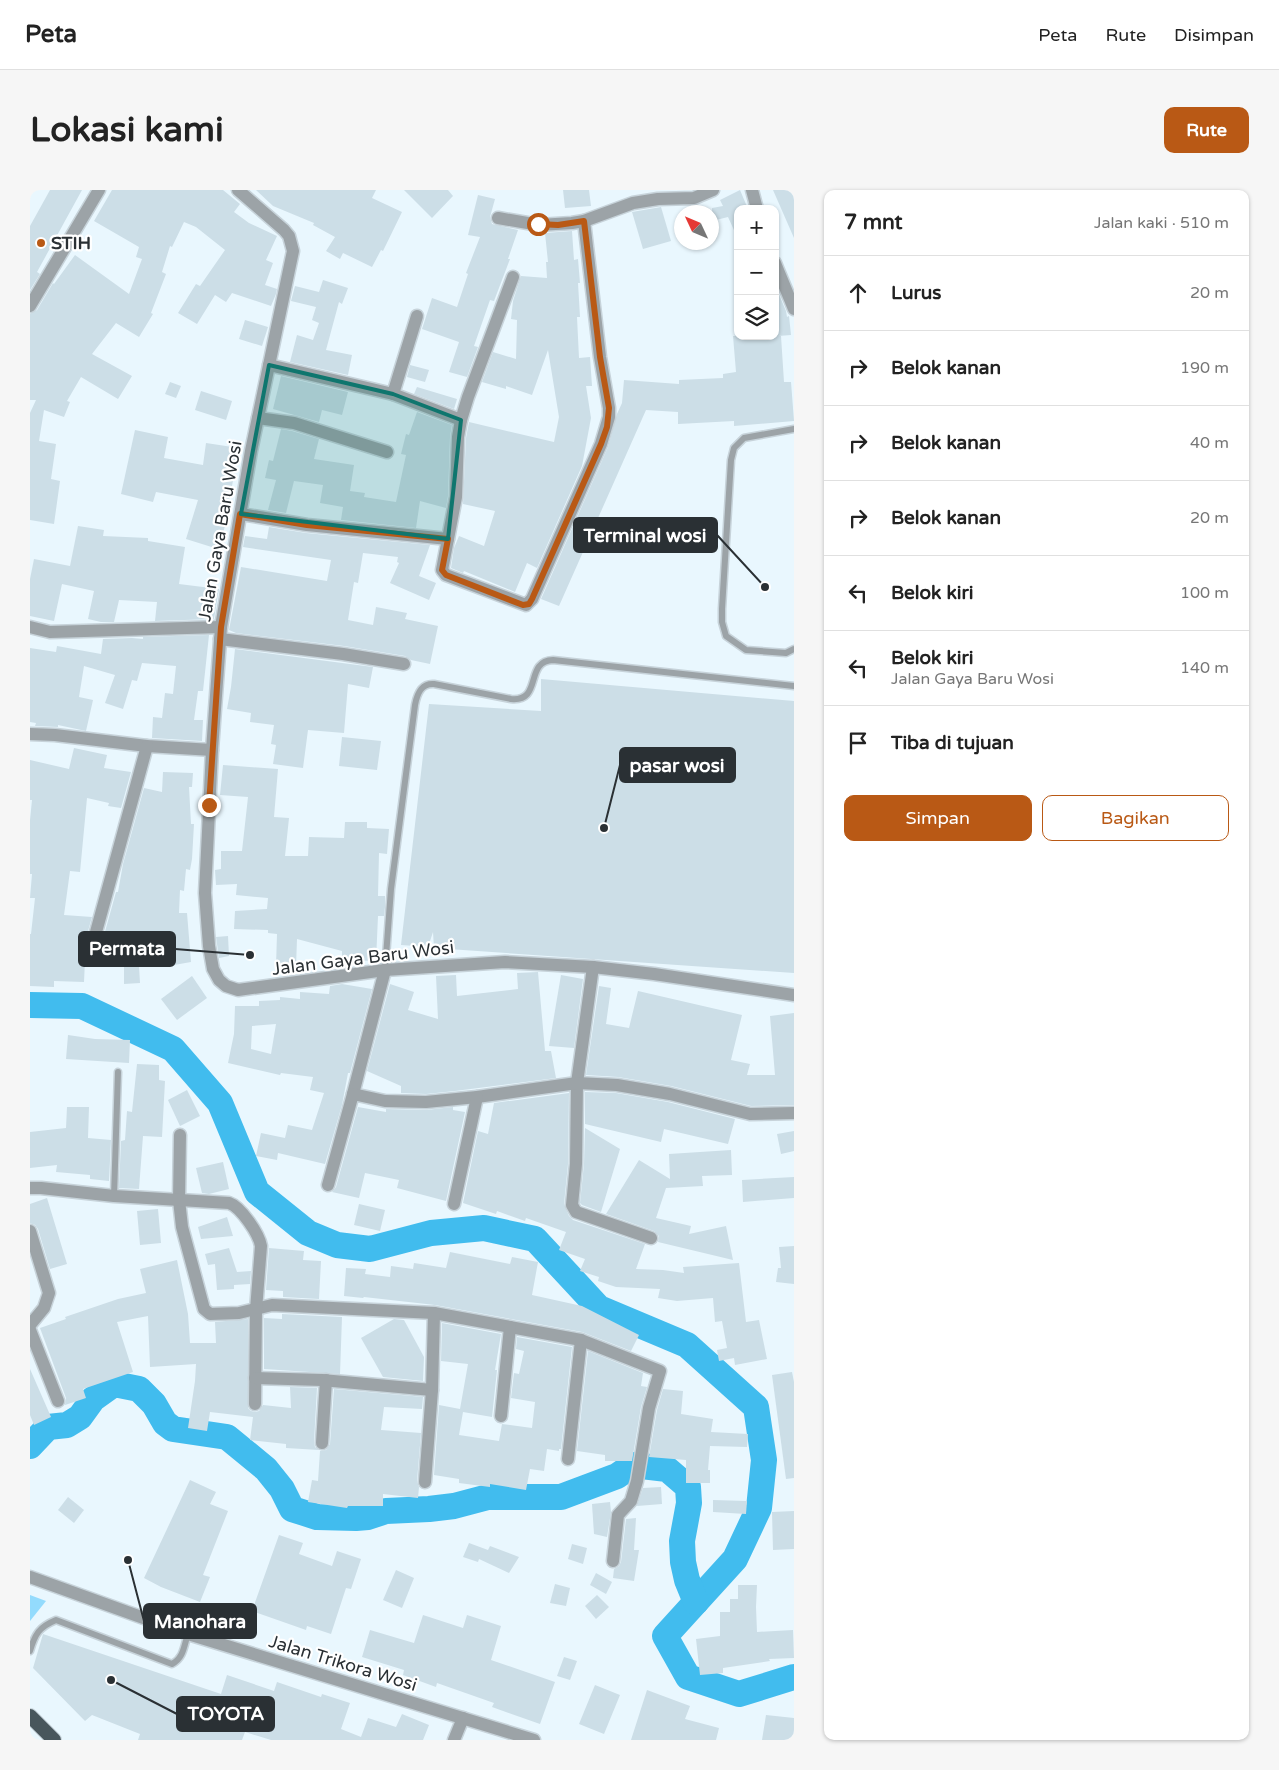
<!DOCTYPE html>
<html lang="id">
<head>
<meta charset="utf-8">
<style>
  :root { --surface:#fff; --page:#f6f6f6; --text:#222; --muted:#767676; --line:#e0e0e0; --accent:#b95915 }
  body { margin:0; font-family:"Varela Round",sans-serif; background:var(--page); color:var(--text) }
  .controls { position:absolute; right:15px; top:15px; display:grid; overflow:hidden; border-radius:10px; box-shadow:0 1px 4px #0004 }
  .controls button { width:45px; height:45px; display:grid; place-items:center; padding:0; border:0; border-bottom:1px solid var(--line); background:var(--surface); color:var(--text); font:25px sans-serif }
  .compass { position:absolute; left:644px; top:15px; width:45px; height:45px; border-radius:50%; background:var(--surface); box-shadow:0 1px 4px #0004; rotate:314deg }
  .stop { position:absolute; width:15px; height:15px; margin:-11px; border:4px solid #b95915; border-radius:50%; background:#fff }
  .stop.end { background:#b95915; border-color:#fff; box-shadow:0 1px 5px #0008 }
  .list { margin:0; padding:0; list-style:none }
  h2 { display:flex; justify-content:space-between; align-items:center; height:65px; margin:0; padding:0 20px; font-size:21px }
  h2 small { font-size:16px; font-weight:400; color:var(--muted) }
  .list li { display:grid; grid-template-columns:32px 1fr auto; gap:15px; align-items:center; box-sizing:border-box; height:75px; padding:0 20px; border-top:1px solid var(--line) }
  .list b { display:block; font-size:19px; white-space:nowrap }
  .list p { margin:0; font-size:16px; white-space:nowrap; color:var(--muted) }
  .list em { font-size:16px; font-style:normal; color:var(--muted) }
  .actions { display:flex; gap:10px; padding:15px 20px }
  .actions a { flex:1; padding:11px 0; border:1px solid var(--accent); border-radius:10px; text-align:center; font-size:18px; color:var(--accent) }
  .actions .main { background:var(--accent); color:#fff }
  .icon { flex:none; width:28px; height:28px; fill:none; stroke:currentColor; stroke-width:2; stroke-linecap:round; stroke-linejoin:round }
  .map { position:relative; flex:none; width:764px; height:1550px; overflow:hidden; border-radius:10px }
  header { display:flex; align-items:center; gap:30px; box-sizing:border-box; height:70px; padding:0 25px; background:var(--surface); border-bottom:1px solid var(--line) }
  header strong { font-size:24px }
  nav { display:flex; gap:28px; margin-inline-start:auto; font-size:18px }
  .intro { display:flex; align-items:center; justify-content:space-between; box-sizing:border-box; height:120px; padding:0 30px }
  h1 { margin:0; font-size:35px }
  .button { padding:12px 22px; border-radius:10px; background:var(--accent); color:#fff; font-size:18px; font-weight:700 }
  main { display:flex; gap:30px; padding:0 30px }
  aside { flex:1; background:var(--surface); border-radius:10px; box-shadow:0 1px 4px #0004 }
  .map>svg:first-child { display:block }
</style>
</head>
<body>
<header>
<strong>Peta</strong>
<nav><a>Peta</a><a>Rute</a><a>Disimpan</a></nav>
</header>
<div class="intro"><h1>Lokasi kami</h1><a class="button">Rute</a></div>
<main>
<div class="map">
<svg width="764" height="1550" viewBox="0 0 764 1550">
  <rect width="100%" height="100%" fill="#e9f7fe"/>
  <polygon fill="#93dbfd" points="0,1405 16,1411 0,1431"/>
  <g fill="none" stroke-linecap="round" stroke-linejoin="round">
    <g stroke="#41bcee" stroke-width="26">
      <polyline points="0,815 52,816 143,859 190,913 227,1002 278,1043 307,1055 340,1059 401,1043 454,1038 505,1049 569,1118 657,1155 726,1217 734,1270 729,1318 705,1369 635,1446 658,1487 709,1504 764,1487"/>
      <polyline points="0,1256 18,1237 37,1235 50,1227 63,1209 84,1194 109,1199 124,1214 135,1233 143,1239 197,1247 236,1279 252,1299 262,1319 287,1327 326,1328 338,1327 356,1321 399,1319 424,1316 458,1307 531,1307 587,1286 603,1275 637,1279 658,1297 659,1313 652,1351 653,1372 657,1390 666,1412"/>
    </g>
  </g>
  <g fill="#ccdee7" fill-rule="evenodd">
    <polygon points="20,0 52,0 7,82 10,84 0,100 0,36"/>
    <polygon points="82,0 193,0 210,14 204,22 219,33 247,46 236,70 243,73 235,95 247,99 246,104 241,116 202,103 196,112 185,105 167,134 148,123 166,94 170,96 195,60 166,37 154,32 142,57 140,56 132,82 136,84 121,123 123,124 109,147 86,133 62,164 102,186 88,209 51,187 37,211 40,212 34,227 14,220 9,251 26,254 21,289 30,291 24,334 0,330 0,223 6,210 0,210 0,124 7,120 23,93 24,94 45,65 99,104 112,69 106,67 109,57 64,31"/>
    <polygon points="226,0 346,0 342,8 372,22 353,61 351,60 342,77 313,63 310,69 296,61 305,47 283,35 284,33 243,16"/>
    <polygon points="374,0 418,0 423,6 402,28"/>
    <polygon points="533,0 559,0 561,16 535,18"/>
    <polygon points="710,0 718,19 708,19 708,49 698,27 682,31 682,18 693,16 690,10"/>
    <polygon points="743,0 764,0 764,48"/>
    <polygon points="448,5 465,9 460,27 462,34 488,40 478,69 480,69 464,111 460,110 444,156 448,157 437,187 419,182 429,152 392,139 402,108 427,117 438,84 436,83 450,47 438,45"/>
    <polygon points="631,17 641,51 613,59 602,22"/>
    <polygon points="542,41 544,70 548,69 550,93 548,93 550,127 547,127 549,168 560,167 562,196 556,196 561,228 552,276 507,378 497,373 485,402 434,381 433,383 421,378 424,358 429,346 454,356 465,321 433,314 436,248 439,232 524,252 529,227 518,160 502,205 476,196 476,199 452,192 463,162 486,169 487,130 481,129 483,111 491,86 517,88 516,72 518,72 515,43"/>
    <polygon points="293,90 318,98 312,114 309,112 296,160 322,165 318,185 260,172 267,145 283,150 289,133 282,130 286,117 261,111 265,96 289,102"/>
    <polygon points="745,95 756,121 757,127 759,126 761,145 748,146 751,146 754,192 761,192 764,231 704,236 704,231 648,234 648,222 616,220 529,416 511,409 578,257 587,224 592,213 594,190 649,194 649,190 693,188 693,184 706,182 703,146 745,146"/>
    <polygon points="215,130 238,137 232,156 209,149"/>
    <polygon points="380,175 399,180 395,192 377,187"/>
    <polygon points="251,186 318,202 312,225 292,220 289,232 243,219"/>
    <polygon points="140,192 151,196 146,208 135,204"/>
    <polygon points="387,197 427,209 424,219 384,204"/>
    <polygon points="171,201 202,211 196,230 165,220"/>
    <polygon points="387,222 422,235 420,247 418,306 416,318 390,311 386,338 311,330 313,317 290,313 293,295 264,291 256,323 238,320 246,290 235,288 239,270 243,271 251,239 262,241 289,249 284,269 324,275 320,301 335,303 334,307 366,312 376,265 371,264 376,244 379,245"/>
    <polygon points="105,240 138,247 134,268 173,275 176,253 209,258 197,323 199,323 188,359 156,349 168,310 126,302 123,312 91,304"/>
    <polygon points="48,336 74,340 73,346 118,348 118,351 155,357 149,394 189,399 184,429 125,431 127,412 89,410 84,432 71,432 58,429 64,401 32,394 24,431 0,426 0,389 4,369 40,376"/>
    <polygon points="239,337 276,343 400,355 389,386 406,393 399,410 360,393 369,373 367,372 368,367 333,363 328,393 324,392 318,430 343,435 346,417 377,423 375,429 408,436 400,474 381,470 375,466 314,456 206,443 199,440 211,377 297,391 301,370 213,357 215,346 237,349"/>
    <polygon points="179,445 173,501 168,501 164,530 173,530 172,551 122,548 123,527 132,528 135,503 143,504 146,476 112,473 107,491 102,490 93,519 75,513 85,485 54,476 49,507 63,510 56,541 28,535 28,537 5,536 6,533 0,532 0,458 26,462 27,456 71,464 73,449 102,448 113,449 113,447"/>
    <polygon points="205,459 343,477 339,498 318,494 314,543 278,540 273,578 243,574 246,555 241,554 244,535 220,532 221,523 197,519 201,497"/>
    <polygon points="511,489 764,511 764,783 404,758 403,742 398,757 371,755 399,514 511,521"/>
    <polygon points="312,547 351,551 347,580 309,576"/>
    <polygon points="44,558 77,565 74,578 101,582 91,618 78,616 79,613 57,608 50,682 40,681 34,725 62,727 52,762 52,767 55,770 54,792 24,791 24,797 0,796 0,744 1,744 5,708 0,708 2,684 0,684 0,630 2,610 0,610 0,570 39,579"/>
    <polygon points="193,575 248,579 244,627 259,628 255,666 278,666 279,647 314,648 315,632 337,632 337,638 359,639 357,664 349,663 348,706 355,706 355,717 354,726 348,726 346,771 312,770 312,761 267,749 266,777 246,776 247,744 238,743 238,740 204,739 205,721 237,719 238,708 206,705 207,694 186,695 185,680 191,679 191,661 212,661 218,607 190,605"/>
    <polygon points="133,582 163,583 162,597 159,597 161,634 164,634 162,669 160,680 156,679 154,701 150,700 149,723 157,723 161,772 144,775 144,772 109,776 110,793 94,794 94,762 83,761 84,758 71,756 86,702 88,702 93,674 114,598 132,602"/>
    <polygon points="198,746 199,766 189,768 186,747"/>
    <polygon points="508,782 515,861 521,861 526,888 425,901 396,904 371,903 371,896 337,881 360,794 384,802 378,820 408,829 406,786 426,785 427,806 488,799 487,783"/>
    <polygon points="531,785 553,789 544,858 519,856"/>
    <polygon points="162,786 177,808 147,830 131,809"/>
    <path d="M312,794L342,799L320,883H318L312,915L295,974L248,963L247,970L226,966L231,943L255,948L258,935L282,940L294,903L280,900L283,887L251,883L250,885L198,873L204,844L205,816H229V811L250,810V807L270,809V802L299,804L300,796ZM246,834L241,864L221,859L222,836Z"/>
    <polygon points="569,796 581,798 576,834 599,838 608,801 712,825 701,870 720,874 717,885 745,885 740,826 764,823 764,915 721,916 641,896 588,887 556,885"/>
    <polygon points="38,845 65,849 100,850 99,873 36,869"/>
    <polygon points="107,874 129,875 129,890 135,891 132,947 113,946 109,999 89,998 91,951 95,950 97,921 102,922"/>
    <polygon points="157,900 170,926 150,936 138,910"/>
    <polygon points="555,902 586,903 638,912 705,929 698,954 634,939 631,952 555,934"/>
    <polygon points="539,903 538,974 534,1014 539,1026 543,1030 615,1054 606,1079 633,1080 654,1083 653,1077 709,1073 716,1132 729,1130 737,1169 705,1175 704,1168 689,1171 687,1160 697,1158 692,1131 685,1132 683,1108 647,1111 628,1108 630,1099 586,1097 568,1091 569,1087 550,1081 555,1069 529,1060 536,1042 496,1028 495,1031 467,1021 466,1024 433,1013 448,941 458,944 464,913"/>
    <polygon points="37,917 59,917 58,948 81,950 79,991 60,989 60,985 26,982 27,975 0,978 0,942 36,938"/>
    <polygon points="328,917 356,922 356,919 396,920 423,917 423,920 435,922 416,1011 367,998 369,990 335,983 329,1008 302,1002 306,997"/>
    <polygon points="555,938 590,959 571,1022 552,1015 550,1013 554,974"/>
    <polygon points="764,941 764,961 751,964 747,944"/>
    <polygon points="701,960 702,985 672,986 673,996 636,998 626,1028 661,1036 659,1044 696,1036 703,1070 628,1052 629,1046 624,1041 576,1024 609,970 640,989 639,964"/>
    <polygon points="193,972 199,999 179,1004 172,1003 166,978"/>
    <polygon points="764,987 764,1008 713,1012 712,990"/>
    <polygon points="17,1008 37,1074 20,1079 8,1039 5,1035 0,1033 0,1014"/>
    <polygon points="329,1014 355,1020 350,1041 324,1035"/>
    <polygon points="128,1019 131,1053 110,1055 107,1021"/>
    <polygon points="197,1027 203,1046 171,1049 168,1037"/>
    <polygon points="764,1056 764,1094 746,1092 748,1078 751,1078 749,1057"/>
    <polygon points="199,1058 207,1082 221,1081 220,1094 204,1095 204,1099 187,1100 185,1074 178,1075 175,1064"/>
    <polygon points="239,1058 274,1061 273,1070 291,1071 289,1109 253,1107 253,1101 236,1100"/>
    <polygon points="420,1062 480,1074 482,1067 508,1072 502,1105 552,1116 609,1145 601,1161 552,1142 405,1115 334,1107 333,1108 314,1106 316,1078 336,1079 335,1084 360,1087 361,1076 383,1079 384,1073 416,1078"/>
    <polygon points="147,1070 158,1124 160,1153 186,1153 185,1132 218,1129 218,1218 221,1221 225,1222 229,1221 233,1215 261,1218 260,1197 287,1198 284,1252 285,1257 289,1260 256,1258 256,1254 220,1250 223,1227 180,1222 177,1241 158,1238 165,1191 166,1174 120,1177 118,1126 87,1132 103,1182 53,1199 56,1208 35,1215 36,1208 10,1138 36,1129 35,1127 88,1109 116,1103 110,1079"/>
    <polygon points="252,1124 312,1127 310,1184 234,1179 234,1128 252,1129"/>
    <polygon points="364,1129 374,1130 394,1167 393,1191 353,1187 331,1148"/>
    <polygon points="412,1133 471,1144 465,1180 467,1180 462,1227 433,1222 429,1245 469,1251 472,1234 502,1238 505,1212 481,1208 484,1183 489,1184 494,1161 486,1159 487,1147 542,1157 531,1259 529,1259 529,1261 517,1259 514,1281 500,1279 496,1300 460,1294 460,1297 429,1293 429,1289 404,1285 409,1215 430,1219 438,1174 411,1171"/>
    <polygon points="558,1161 613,1183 611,1196 617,1197 611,1217 602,1271 575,1271 575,1265 547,1261"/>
    <polygon points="0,1179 21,1227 4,1235 0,1225"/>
    <polygon points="762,1182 764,1192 764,1288 756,1289 742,1185"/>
    <polygon points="304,1199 393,1207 392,1219 354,1217 351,1240 391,1243 387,1291 389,1297 388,1308 353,1304 353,1316 318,1316 317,1318 278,1312 282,1290 288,1291 290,1261 296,1260 300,1254"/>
    <polygon points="633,1199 653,1201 651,1224 683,1229 681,1242 718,1244 717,1257 680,1256 678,1280 680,1280 680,1293 656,1293 656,1270 619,1267 627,1220"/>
    <polygon points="160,1290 186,1302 180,1314 198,1321 173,1385 180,1387 170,1412 131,1397 114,1388"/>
    <polygon points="631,1297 632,1314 607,1316 613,1298"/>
    <polygon points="38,1307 54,1320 44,1333 28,1320"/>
    <polygon points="683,1310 717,1311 716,1324 683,1322"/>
    <polygon points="580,1312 581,1322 577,1347 564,1344 562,1314"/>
    <polygon points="764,1321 764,1359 743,1360 742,1322"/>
    <polygon points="606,1328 604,1360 609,1360 604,1391 583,1388 584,1379 589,1376 591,1372 596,1329"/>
    <polygon points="249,1345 273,1353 269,1364 302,1376 307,1361 331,1369 321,1399 316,1398 301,1444 277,1436 276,1440 222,1421"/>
    <polygon points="439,1353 458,1360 460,1356 489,1367 479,1383 449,1369 448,1372 433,1367"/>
    <polygon points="542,1354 557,1358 553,1374 538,1369"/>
    <polygon points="366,1380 384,1388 372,1418 353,1410"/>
    <polygon points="566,1383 582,1392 576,1404 560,1395"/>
    <polygon points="525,1394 540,1398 536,1416 520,1413"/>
    <polygon points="708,1395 727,1395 726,1417 727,1442 763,1440 764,1468 739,1469 740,1471 693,1478 693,1483 670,1485 666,1449 690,1446 690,1422 700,1422 700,1409 708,1409"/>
    <polygon points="567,1405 579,1417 566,1429 555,1416"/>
    <polygon points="393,1425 433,1438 437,1425 471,1436 461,1470 525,1492 510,1534 462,1517 464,1513 407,1493 406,1497 373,1485 374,1480 332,1467 340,1440 384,1453"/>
    <polygon points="13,1444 191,1504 197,1485 244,1501 247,1492 291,1507 292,1504 320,1513 311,1539 331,1547 338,1528 366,1537 372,1524 399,1535 393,1550 241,1550 215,1542 212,1550 108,1550 110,1544 62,1525 55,1531 3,1478"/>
    <polygon points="534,1467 547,1471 540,1490 527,1486"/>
    <polygon points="565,1495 590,1505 574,1544 549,1534"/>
    <polygon points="617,1500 660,1516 655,1529 689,1538 686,1550 601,1550"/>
    <polygon points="736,1525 764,1528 764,1550 732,1550"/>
  </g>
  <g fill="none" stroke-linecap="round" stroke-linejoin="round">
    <defs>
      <g id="service">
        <polyline points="764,239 714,248 704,258 701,270 692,419 692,432 696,446 716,460 756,463 764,459"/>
        <path d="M355,780L361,699L385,515C387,504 391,493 404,494L481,509C513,512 494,471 523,470L764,496"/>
        <polyline points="84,1006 88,882"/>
        <path d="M0,1461C5,1444 9,1437 26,1430L142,1474C154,1468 154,1455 158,1444"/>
      </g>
      <g id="minor">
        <polyline points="208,0 254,40 259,46 263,61 221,261 191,437 182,560 175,703 179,756 183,779 189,790 196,796 208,800 355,780 475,772 563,777 624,784 764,805"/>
        <polyline points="468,28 509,35 542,33 554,31 603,13 628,9 664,8 683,0"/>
        <polyline points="483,87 438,207 431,230 428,247 426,307 412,380 416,385 496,415 502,409 571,254 579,227 579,218 570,167 554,31"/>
        <polyline points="0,116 69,0"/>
        <polyline points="239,175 363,204 431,230"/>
        <polyline points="363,204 387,126"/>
        <polyline points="228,228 264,233 357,262"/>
        <polyline points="211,324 277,335 418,349"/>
        <polyline points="0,437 20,442 191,437"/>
        <polyline points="190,449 313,464 374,474"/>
        <polyline points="0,544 25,545 117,556 182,560"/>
        <polyline points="60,764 117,556"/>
        <polyline points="563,777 547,893 546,974 542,1015 546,1022 621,1048"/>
        <polyline points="323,904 355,780"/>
        <polyline points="150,945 149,1010 152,1037 174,1119 180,1124 209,1123 242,1115 404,1123 551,1150 538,1269"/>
        <polyline points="298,995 323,904 355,911 396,912 447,907 547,893 587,895 640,904 720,924 764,923"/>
        <path d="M0,998H11L84,1006L199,1013C211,1017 229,1044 231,1056L226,1120L225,1214"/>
        <polyline points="424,1014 447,907"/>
        <polyline points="0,1041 19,1103 14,1118 0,1135"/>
        <polyline points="0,1140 28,1211"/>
        <polyline points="551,1150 630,1181 619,1218 607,1291 601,1311 588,1325 583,1371"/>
        <polyline points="225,1188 292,1190 402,1200"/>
        <polyline points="471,1226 480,1137"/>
        <polyline points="292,1253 296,1190"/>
        <polyline points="395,1292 402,1200 404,1123"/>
        <polyline points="424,1550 433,1528"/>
      </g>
      <g id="tertiary">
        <polyline points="722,0 727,19"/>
        <polyline points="745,73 764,119"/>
        <polyline points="0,1387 158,1444 504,1550"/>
      </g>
      <polyline id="trunk" points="0,1526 24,1550"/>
    </defs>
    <use href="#service" stroke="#c7d3da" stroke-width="9"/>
    <use href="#minor" stroke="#c7d3da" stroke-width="15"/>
    <use href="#tertiary" stroke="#c7d3da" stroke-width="15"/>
    <use href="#trunk" stroke="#c7d3da" stroke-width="16"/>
    <use href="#service" stroke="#9ca3a7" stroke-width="6"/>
    <use href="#minor" stroke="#9ca3a7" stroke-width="12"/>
    <use href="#tertiary" stroke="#9ca3a7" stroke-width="12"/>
    <use href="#trunk" stroke="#48565c" stroke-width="14"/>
  </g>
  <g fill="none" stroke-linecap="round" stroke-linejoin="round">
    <polyline stroke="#b95915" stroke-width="6" points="179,615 191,437 210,324 277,335 418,349 412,380 416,385 493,415 499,414 502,409 571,254 577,237 579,218 570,167 554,31 528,35 508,34"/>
  </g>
  <path fill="#0f766e" fill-opacity="0.2" stroke="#0f766e" stroke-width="4" stroke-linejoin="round" d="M239,175L363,204L431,230L418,349L211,324Z"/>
  <circle fill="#b95915" stroke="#fff" stroke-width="2" cx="11" cy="53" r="5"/>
  <g text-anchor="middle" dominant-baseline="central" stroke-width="4.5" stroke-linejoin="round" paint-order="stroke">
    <g font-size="18" font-weight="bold" fill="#2a3034" stroke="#fff" text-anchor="start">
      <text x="21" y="53">STIH</text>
    </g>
    <g font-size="18" fill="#2a3034" stroke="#fff">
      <text transform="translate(190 341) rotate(-80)">Jalan Gaya Baru Wosi</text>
      <text transform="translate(333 768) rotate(-7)">Jalan Gaya Baru Wosi</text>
      <text transform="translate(313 1473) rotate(17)">Jalan Trikora Wosi</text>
    </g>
  </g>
  <path fill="none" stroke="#2a3034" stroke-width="2" d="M735 397L687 345M574 638L590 575M220 765L145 759M98 1370L114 1431M81 1490L147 1524"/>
  <g fill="#2a3034" stroke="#fff" stroke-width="2">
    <circle cx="735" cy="397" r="5"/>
    <circle cx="574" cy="638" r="5"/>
    <circle cx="220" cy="765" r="5"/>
    <circle cx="98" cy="1370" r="5"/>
    <circle cx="81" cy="1490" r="5"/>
  </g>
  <g fill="#2a3034" stroke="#2a3034" stroke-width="2">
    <rect x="544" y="328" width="143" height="34" rx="5"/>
    <rect x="590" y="558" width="115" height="34" rx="5"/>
    <rect x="49" y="742" width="96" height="34" rx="5"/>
    <rect x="114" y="1414" width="112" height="34" rx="5"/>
    <rect x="147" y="1507" width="97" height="34" rx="5"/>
  </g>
  <g font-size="19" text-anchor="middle" font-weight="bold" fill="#fff">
    <text x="615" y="352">Terminal wosi</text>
    <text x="647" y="582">pasar wosi</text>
    <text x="97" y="765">Permata</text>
    <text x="170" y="1438">Manohara</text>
    <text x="196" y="1530">TOYOTA</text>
  </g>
</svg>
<div class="controls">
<button>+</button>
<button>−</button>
<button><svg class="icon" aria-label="layers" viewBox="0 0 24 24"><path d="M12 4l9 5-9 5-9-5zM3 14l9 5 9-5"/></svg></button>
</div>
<svg class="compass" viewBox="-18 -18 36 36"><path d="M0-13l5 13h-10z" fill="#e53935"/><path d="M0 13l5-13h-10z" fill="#767676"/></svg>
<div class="stop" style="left:508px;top:34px"></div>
<div class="stop end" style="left:179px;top:615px"></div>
</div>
<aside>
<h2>7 mnt<small>Jalan kaki · 510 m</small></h2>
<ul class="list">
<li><svg class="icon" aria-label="ahead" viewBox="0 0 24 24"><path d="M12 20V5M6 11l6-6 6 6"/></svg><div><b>Lurus</b></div><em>20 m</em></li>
<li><svg class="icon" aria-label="right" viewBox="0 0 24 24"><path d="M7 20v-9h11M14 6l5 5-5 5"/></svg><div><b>Belok kanan</b></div><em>190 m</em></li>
<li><svg class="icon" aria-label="right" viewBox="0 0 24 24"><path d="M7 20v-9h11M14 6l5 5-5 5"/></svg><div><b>Belok kanan</b></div><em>40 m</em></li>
<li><svg class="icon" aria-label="right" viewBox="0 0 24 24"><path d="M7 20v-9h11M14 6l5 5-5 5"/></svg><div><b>Belok kanan</b></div><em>20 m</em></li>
<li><svg class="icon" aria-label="left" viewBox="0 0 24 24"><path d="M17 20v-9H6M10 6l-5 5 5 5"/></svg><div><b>Belok kiri</b></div><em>100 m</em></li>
<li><svg class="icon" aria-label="left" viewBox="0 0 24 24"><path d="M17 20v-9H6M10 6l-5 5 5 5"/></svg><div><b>Belok kiri</b><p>Jalan Gaya Baru Wosi</p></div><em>140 m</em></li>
<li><svg class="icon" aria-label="arrive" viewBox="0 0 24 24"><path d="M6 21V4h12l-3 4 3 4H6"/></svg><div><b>Tiba di tujuan</b></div></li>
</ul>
<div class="actions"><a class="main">Simpan</a><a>Bagikan</a></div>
</aside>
</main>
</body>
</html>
